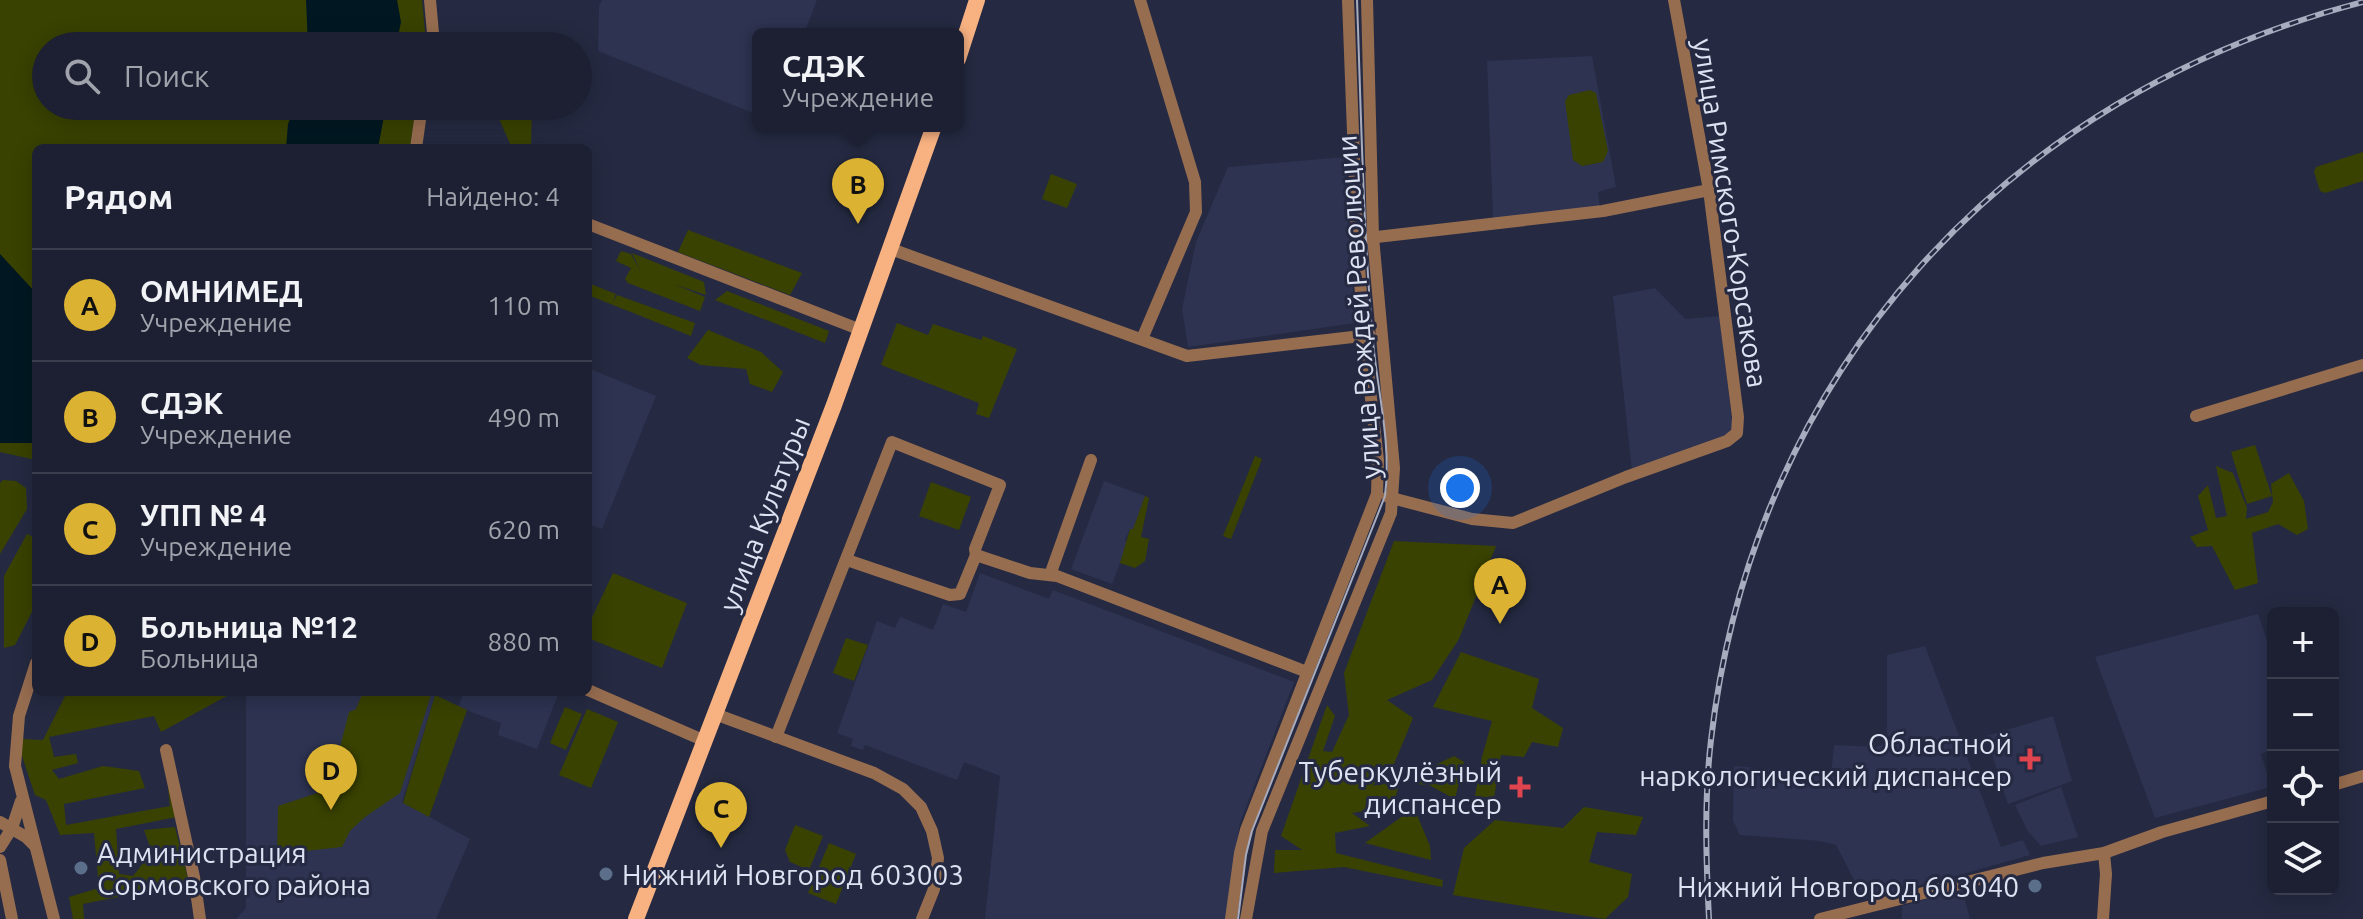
<!DOCTYPE html>
<html lang="ru">
<head>
<meta charset="utf-8">
<style>
  :root { --surface:#1c2032; --page:#25283a; --text:#f1f3f6; --muted:#a0a3ac; --line:#3a3e4d; --accent:#dcb233 }
  body { margin:0; font-family:Ubuntu,sans-serif; background:var(--page); color:var(--text) }
  .controls { position:absolute; right:24px; bottom:24px; display:grid; overflow:hidden; border-radius:12px; box-shadow:0 4px 20px #0003 }
  .controls button { width:72px; height:72px; display:grid; place-items:center; padding:0; border:0; border-bottom:2px solid var(--line); background:var(--surface); color:var(--text); font:40px sans-serif }
  .you { position:absolute; left:1460px; top:488px; width:28px; height:28px; margin:-20px; border:6px solid #fff; border-radius:50%; background:#1a73e8; box-shadow:0 0 0 12px #1a73e833 }
  .badge { display:grid; place-items:center; width:52px; height:52px; border-radius:50%; background:var(--accent); color:#111; font-size:26px; font-weight:700 }
  .pin { position:absolute; translate:-50% -66px; filter:drop-shadow(0 2px 4px #0008) }
  .pin::after { content:''; position:absolute; top:42px; width:28px; height:24px; background:inherit; clip-path:polygon(0 0,100% 0,50% 100%) }
  .popup { position:absolute; left:752px; top:28px; width:212px; height:104px; box-sizing:border-box; display:grid; place-content:center; border-radius:12px; background:var(--surface); filter:drop-shadow(0 2px 6px #0005); font-size:26px; white-space:nowrap; color:var(--muted) }
  .popup b { font-size:30px; color:var(--text) }
  .popup::after { content:''; position:absolute; left:50%; top:100%; margin-left:-16px; border:16px solid transparent; border-top-color:var(--surface) }
  .list { margin:0; padding:0; list-style:none }
  h2 { display:flex; justify-content:space-between; align-items:center; height:104px; margin:0; padding:0 32px; font-size:34px }
  h2 small { font-size:26px; font-weight:400; color:var(--muted) }
  .list li { display:grid; grid-template-columns:52px 1fr auto; gap:24px; align-items:center; box-sizing:border-box; height:112px; padding:0 32px; border-top:2px solid var(--line) }
  .list b { display:block; font-size:30px; white-space:nowrap }
  .list p { margin:0; font-size:26px; white-space:nowrap; color:var(--muted) }
  .list em { font-size:26px; font-style:normal; color:var(--muted) }
  .icon { flex:none; width:44px; height:44px; fill:none; stroke:currentColor; stroke-width:2; stroke-linecap:round; stroke-linejoin:round }
  .map { position:relative; flex:none; width:2363px; height:919px; overflow:hidden }
  .search { position:absolute; background:var(--surface); box-shadow:0 4px 20px #0003; left:32px; top:32px; width:560px; height:88px; display:flex; align-items:center; gap:20px; box-sizing:border-box; padding:0 28px; border-radius:44px; color:var(--muted); font-size:30px }
  .panel { position:absolute; background:var(--surface); box-shadow:0 4px 20px #0003; left:32px; top:144px; width:560px; height:552px; border-radius:12px }
  .map>svg:first-child { display:block }
</style>
</head>
<body>
<div class="map">
<svg width="2363" height="919" viewBox="0 0 2363 919">
  <rect width="100%" height="100%" fill="#252a42"/>
  <g fill="#2d3351">
    <polygon points="602,0 817,0 804,34 758,34 758,115 598,51 599,6"/>
    <polygon points="1592,56 1616,187 1598,192 1600,208 1493,220 1487,61"/>
    <polygon points="1344,157 1355,323 1188,347 1182,309 1196,242 1228,167"/>
    <polygon points="1655,288 1685,319 1720,316 1733,432 1632,471 1613,296"/>
    <polygon points="588,368 656,396 602,529 588,524"/>
    <polygon points="1104,481 1145,496 1133,530 1130,529 1125,540 1128,542 1112,584 1071,569"/>
    <polygon points="980,573 1049,599 1053,590 1294,682 1240,823 1226,919 985,919 1000,776 964,762 957,780 865,745 863,750 851,746 853,739 837,733 877,621 895,628 900,617 933,630 943,604 966,612"/>
    <polygon points="2258,614 2273,658 2273,750 2261,754 2271,787 2155,818 2095,657"/>
    <polygon points="1925,646 2001,847 2023,840 2030,855 1952,877 1864,899 1836,845 1820,841 1740,835 1733,821 1734,766 1831,775 1834,745 1877,747 1887,742 1887,655"/>
    <polygon points="246,692 436,692 402,802 470,839 436,919 236,919 246,908"/>
    <polygon points="464,692 559,692 537,749 498,735 501,723 458,707"/>
    <polygon points="2053,716 2072,781 2008,804 1986,736"/>
    <polygon points="2061,787 2078,837 2041,846 2027,830 2015,805"/>
    <polygon points="1962,889 1970,919 1902,919 1902,906"/>
  </g>
  <g fill="#394201">
    <polygon points="0,0 422,0 425,31 424,46 46,46 46,106 416,106 410,148 36,148 36,460 0,452"/>
    <polygon points="1590,90 1596,93 1608,151 1603,162 1582,166 1573,160 1565,101 1569,95"/>
    <polygon points="502,106 532,106 531,148 512,148 500,121"/>
    <polygon points="2363,152 2363,181 2325,193 2320,191 2314,172 2316,167"/>
    <polygon points="1051,174 1077,184 1067,208 1042,199"/>
    <polygon points="688,230 802,273 790,295 678,252"/>
    <polygon points="621,251 631,254 641,272 632,253 704,282 706,295 674,284 705,297 700,311 628,283 625,279 631,268 616,261"/>
    <polygon points="588,283 616,294 612,303 617,295 695,323 691,336 588,295"/>
    <polygon points="727,291 829,331 825,343 715,300"/>
    <polygon points="897,323 928,335 933,324 981,340 983,336 1017,349 989,418 976,414 979,403 881,365"/>
    <polygon points="708,330 761,352 783,372 772,392 750,384 746,369 701,365 687,358"/>
    <polygon points="2255,445 2272,496 2247,504 2231,452"/>
    <polygon points="1255,456 1262,459 1231,539 1223,536"/>
    <polygon points="2216,466 2233,473 2247,508 2246,519 2268,512 2273,502 2271,484 2289,473 2304,501 2308,529 2297,535 2278,524 2252,533 2258,583 2235,590 2212,546 2197,547 2190,537 2208,530 2198,496 2208,485 2216,518 2227,516"/>
    <polygon points="3,480 16,481 26,488 27,509 0,554 0,483"/>
    <polygon points="931,482 971,497 959,530 919,516"/>
    <polygon points="1145,496 1149,498 1141,537 1149,539 1145,561 1135,568 1120,563 1130,529 1133,529"/>
    <polygon points="27,534 36,538 36,604 15,645 4,648 4,576"/>
    <polygon points="1394,541 1496,546 1459,639 1432,680 1387,700 1413,718 1392,769 1372,786 1400,781 1393,806 1352,813 1370,826 1335,833 1336,853 1443,880 1442,887 1344,867 1274,873 1275,850 1302,850 1281,836 1327,705 1335,716 1323,751 1332,752 1349,715 1344,673"/>
    <polygon points="613,573 687,603 662,668 588,638 588,626"/>
    <polygon points="846,638 868,645 854,681 833,673"/>
    <polygon points="1461,652 1539,679 1532,708 1563,728 1558,747 1532,742 1524,757 1501,755 1494,798 1475,796 1482,757 1492,721 1433,707"/>
    <polygon points="67,692 234,692 161,732 154,716 49,737 54,757 76,754 78,763 52,770 59,779 103,766 139,771 145,788 64,804 66,825 170,806 168,788 180,788 177,817 116,829 119,874 133,876 152,852 144,830 175,827 189,883 83,904 84,919 73,919 69,897 99,888 94,833 60,835 46,800 35,795 21,753 22,739 43,740"/>
    <polygon points="363,692 432,692 400,793 365,817 350,831 342,847 277,854 278,806 342,785 337,759 349,712 356,709"/>
    <polygon points="435,695 467,710 429,817 403,803"/>
    <polygon points="565,707 582,714 566,750 550,743"/>
    <polygon points="587,709 618,722 591,788 559,775"/>
    <polygon points="1454,756 1464,762 1455,799 1429,785 1414,784 1412,770 1429,768"/>
    <polygon points="1584,807 1643,817 1636,835 1597,832 1589,862 1632,874 1628,897 1605,919 1453,895 1464,848 1495,820 1563,828"/>
    <polygon points="1414,808 1430,846 1431,860 1365,843"/>
    <polygon points="795,825 823,836 809,870 790,862 785,850"/>
    <polygon points="829,843 856,854 836,904 808,893"/>
  </g>
  <g fill="#011822">
    <polygon points="306,0 397,0 401,22 396,46 308,46"/>
    <polygon points="295,106 386,106 378,148 286,148 288,124"/>
    <polygon points="0,254 36,293 36,442 32,443 0,443"/>
  </g>
  <g fill="none" stroke-linecap="round" stroke-linejoin="round">
    <g stroke="#976d50" stroke-width="12">
      <polyline points="430,0 433,33 431,46"/>
      <polyline points="1140,0 1195,182 1196,212 1142,339"/>
      <polyline points="416,148 422,106"/>
      <polyline points="588,224 861,330"/>
      <polyline points="1368,238 1603,211 1709,190"/>
      <polyline points="891,249 1187,356 1370,335"/>
      <polyline points="2196,416 2363,365"/>
      <polyline points="1388,497 1472,519 1513,523 1626,477 1727,441 1737,433 1738,417 1709,190 1674,0"/>
      <polyline points="847,560 950,595 960,594 976,555"/>
      <polyline points="1050,575 1091,460"/>
      <polyline points="36,663 19,716 15,766 54,919"/>
      <polyline points="588,690 705,741"/>
      <polyline points="715,714 874,773 903,789 921,807 932,831 938,858 934,889 922,919"/>
      <polyline points="776,737 892,442 1000,485 975,549 976,555 1030,573 1057,576 1307,672"/>
      <polyline points="166,750 194,877 200,919"/>
      <polyline points="2333,785 2363,776"/>
      <polyline points="0,822 26,837 35,846"/>
      <polyline points="0,847 12,828 21,801"/>
      <polyline points="0,860 12,919"/>
      <polyline points="1231,919 1240,853 1246,830 1377,494 1378,460 1364,337 1357,238 1348,0"/>
      <polyline points="1246,919 1262,831 1391,513 1394,468 1373,237 1367,0"/>
      <polyline points="1820,919 2043,863 2104,853 2162,832 2273,801"/>
      <polyline points="2103,919 2106,874 2104,853"/>
    </g>
    <g stroke="#f8b282" stroke-width="16">
      <polyline points="958,59 977,0"/>
      <polyline points="636,919 834,405 934,126"/>
    </g>
    <path stroke="#a7acbf" stroke-width="2" d="M1238,919L1246,855L1252,831L1385,496C1392,441 1376,386 1372,331C1363,221 1361,110 1357,0"/>
    <defs>
      <path id="rail" d="M1709,919C1706,859 1704,800 1711,740C1753,372 2007,94 2363,2"/>
    </defs>
    <use href="#rail" stroke="#a7acbf" stroke-width="6"/>
    <use href="#rail" stroke="#252a42" stroke-width="3" stroke-dasharray="9" stroke-linecap="butt"/>
  </g>
  <g fill="#e0444e" stroke="#252a42" stroke-width="3">
    <path d="M2026 747h8v8h8v8h-8v8h-8v-8h-8v-8h8z"/>
    <path d="M1516 775h8v8h8v8h-8v8h-8v-8h-8v-8h8z"/>
  </g>
  <g fill="#5c6f8a" stroke="#252a42" stroke-width="3">
    <circle cx="81" cy="868" r="8"/>
    <circle cx="606" cy="874" r="8"/>
    <circle cx="2035" cy="886" r="8"/>
  </g>
  <g text-anchor="middle" dominant-baseline="central" stroke-width="6" stroke-linejoin="round" paint-order="stroke">
    <g font-size="28" fill="#dee3f3" stroke="#252a42">
      <text transform="translate(1731 213) rotate(81)">улица Римского-Корсакова</text>
      <text transform="translate(1358 307) rotate(-94)">улица Вождей Революции</text>
      <text transform="translate(764 514) rotate(-69)">улица Культуры</text>
    </g>
    <g font-size="28" fill="#dee3f3" stroke="#252a42" text-anchor="end">
      <text x="2012" y="743">Областной<tspan x="2012" dy="32">наркологический диспансер</tspan></text>
      <text x="1502" y="771">Туберкулёзный<tspan x="1502" dy="32">диспансер</tspan></text>
      <text x="97" y="852" text-anchor="start">Администрация<tspan x="97" dy="32">Сормовского района</tspan></text>
      <text x="622" y="874" text-anchor="start">Нижний Новгород 603003</text>
      <text x="2019" y="886">Нижний Новгород 603040</text>
    </g>
  </g>
</svg>
<div class="controls">
<button>+</button>
<button>−</button>
<button><svg class="icon" aria-label="locate" viewBox="0 0 24 24"><circle cx="12" cy="12" r="6"/><path d="M12 2v4M12 18v4M2 12h4M18 12h4"/></svg></button>
<button><svg class="icon" aria-label="layers" viewBox="0 0 24 24"><path d="M12 4l9 5-9 5-9-5zM3 14l9 5 9-5"/></svg></button>
</div>
<div class="you"></div>
<div class="pin badge" style="left:1500px;top:624px">A</div>
<div class="pin badge" style="left:858px;top:224px">B</div>
<div class="popup"><b>СДЭК</b>Учреждение</div>
<div class="pin badge" style="left:721px;top:848px">C</div>
<div class="pin badge" style="left:331px;top:810px">D</div>
<div class="search"><svg class="icon" aria-label="search" viewBox="0 0 24 24"><circle cx="10" cy="10" r="6"/><path d="M15 15l6 6"/></svg>Поиск</div>
<section class="panel">
<h2>Рядом<small>Найдено: 4</small></h2>
<ul class="list">
<li><span class="badge">A</span><div><b>ОМНИМЕД</b><p>Учреждение</p></div><em>110 m</em></li>
<li><span class="badge">B</span><div><b>СДЭК</b><p>Учреждение</p></div><em>490 m</em></li>
<li><span class="badge">C</span><div><b>УПП № 4</b><p>Учреждение</p></div><em>620 m</em></li>
<li><span class="badge">D</span><div><b>Больница №12</b><p>Больница</p></div><em>880 m</em></li>
</ul>
</section>
</div>
</body>
</html>
